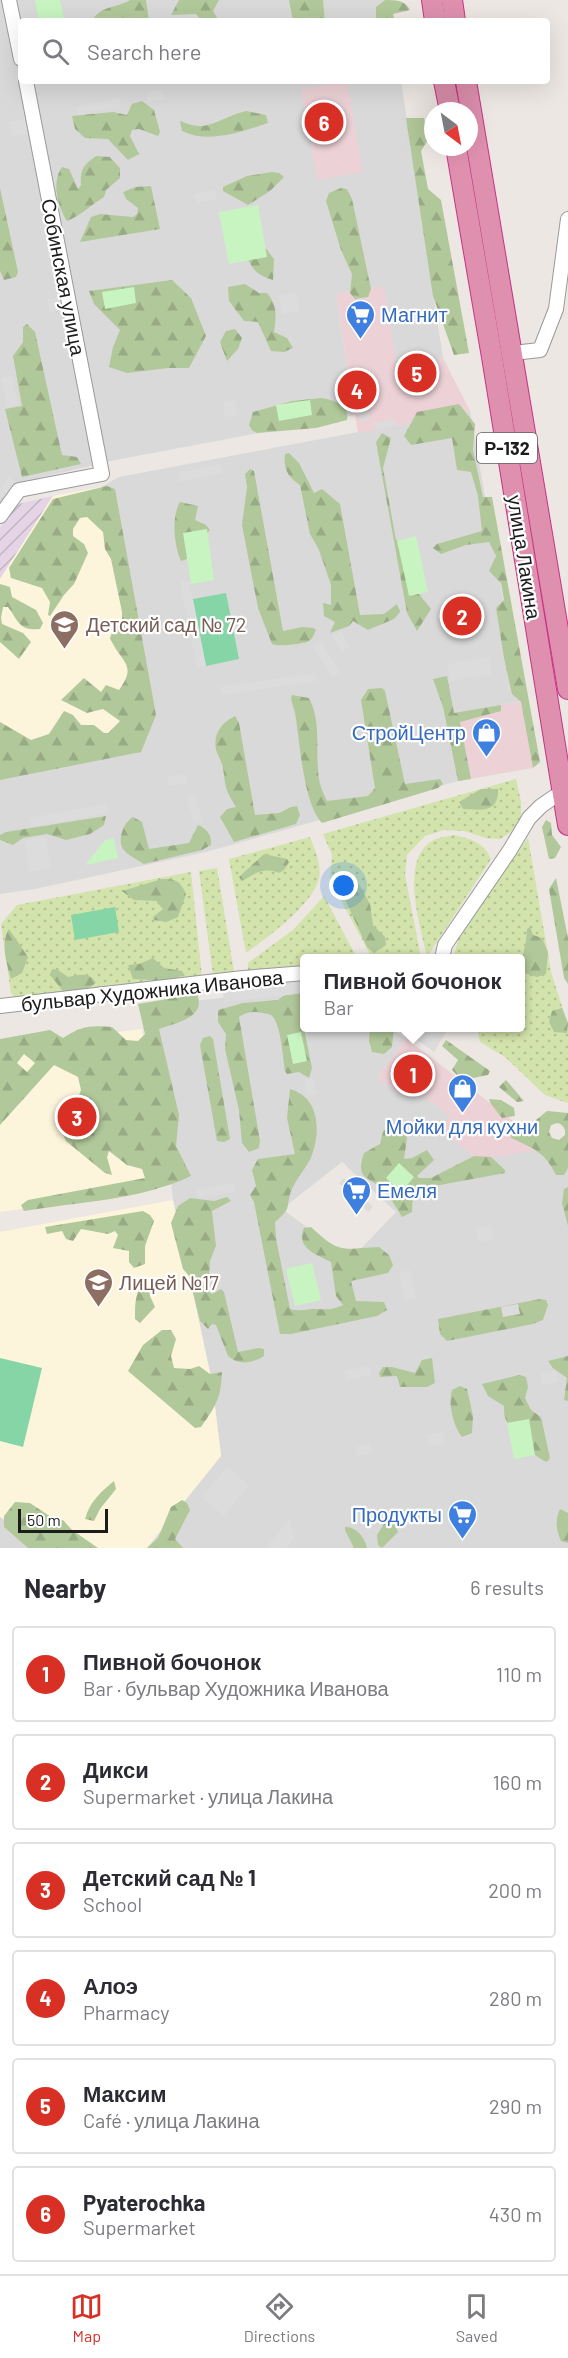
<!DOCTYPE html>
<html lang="en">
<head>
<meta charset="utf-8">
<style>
  :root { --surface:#fff; --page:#f2f2f3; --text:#2b2b33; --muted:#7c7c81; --line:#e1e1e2; --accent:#d93025 }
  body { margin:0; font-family:Barlow,sans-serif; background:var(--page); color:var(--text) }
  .compass { position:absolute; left:424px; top:102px; width:54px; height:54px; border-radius:50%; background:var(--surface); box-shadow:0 6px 24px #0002; rotate:148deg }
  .scale { position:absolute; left:18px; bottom:15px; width:90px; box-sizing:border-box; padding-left:6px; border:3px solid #1c1c1c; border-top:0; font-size:16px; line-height:21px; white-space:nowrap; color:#1c1c1c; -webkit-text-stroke:4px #fff; paint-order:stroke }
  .you { position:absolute; left:344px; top:886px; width:21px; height:21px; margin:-15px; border:4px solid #fff; border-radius:50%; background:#1a73e8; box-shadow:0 0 0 9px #1a73e833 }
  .badge { display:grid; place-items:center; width:39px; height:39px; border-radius:50%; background:var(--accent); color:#fff; font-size:20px; font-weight:700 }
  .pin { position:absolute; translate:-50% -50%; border:3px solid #fff; box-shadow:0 2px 6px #0006 }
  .popup { position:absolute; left:300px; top:954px; width:225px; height:78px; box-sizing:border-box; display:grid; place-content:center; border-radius:6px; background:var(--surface); filter:drop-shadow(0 2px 4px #0005); font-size:20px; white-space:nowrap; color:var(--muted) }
  .popup b { font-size:22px; color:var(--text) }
  .popup::after { content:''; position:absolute; left:50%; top:100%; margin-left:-12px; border:12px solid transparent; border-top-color:var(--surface) }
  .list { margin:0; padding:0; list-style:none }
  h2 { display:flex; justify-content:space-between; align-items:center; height:78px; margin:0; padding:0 24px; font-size:26px }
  h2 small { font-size:20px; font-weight:400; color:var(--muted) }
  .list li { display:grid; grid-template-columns:39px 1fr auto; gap:18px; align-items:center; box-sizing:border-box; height:96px; margin:0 12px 12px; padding:0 12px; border:2px solid var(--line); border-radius:6px }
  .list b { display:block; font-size:22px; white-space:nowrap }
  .list p { margin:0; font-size:20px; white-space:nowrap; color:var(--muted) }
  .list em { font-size:20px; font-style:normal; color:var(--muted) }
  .icon { flex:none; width:33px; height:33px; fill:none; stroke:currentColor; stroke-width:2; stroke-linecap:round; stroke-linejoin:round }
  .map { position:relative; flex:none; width:568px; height:1548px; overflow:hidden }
  .search { position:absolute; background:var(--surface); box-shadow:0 6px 24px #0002; left:18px; right:18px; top:18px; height:66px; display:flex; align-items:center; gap:15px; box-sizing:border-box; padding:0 21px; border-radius:6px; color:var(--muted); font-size:22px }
  .sheet { height:726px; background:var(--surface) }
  nav { display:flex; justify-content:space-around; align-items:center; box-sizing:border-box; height:84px; border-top:2px solid var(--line); background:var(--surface); font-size:16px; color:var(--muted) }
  nav a { display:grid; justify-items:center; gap:3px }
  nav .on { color:var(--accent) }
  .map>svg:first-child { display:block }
</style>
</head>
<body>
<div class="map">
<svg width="568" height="1548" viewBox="0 0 568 1548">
  <defs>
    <pattern id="industrial-furrows" width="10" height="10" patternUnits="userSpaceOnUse" patternTransform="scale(1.5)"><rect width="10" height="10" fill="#e4d4e5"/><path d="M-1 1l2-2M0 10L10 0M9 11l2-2" fill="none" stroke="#c3b5c4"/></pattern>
    <pattern id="grass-dots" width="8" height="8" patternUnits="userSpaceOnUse" patternTransform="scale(1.5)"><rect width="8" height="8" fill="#d2e3ab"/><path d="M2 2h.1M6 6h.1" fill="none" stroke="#b4c293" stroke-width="1.8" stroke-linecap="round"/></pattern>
    <pattern id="forest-firs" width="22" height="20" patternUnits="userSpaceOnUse" patternTransform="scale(1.5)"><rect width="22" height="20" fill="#b1c89a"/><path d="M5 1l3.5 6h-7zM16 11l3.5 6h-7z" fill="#98ab84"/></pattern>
  </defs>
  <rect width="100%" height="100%" fill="#ece7e2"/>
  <g fill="#dad9d9" fill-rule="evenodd">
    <polygon points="0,0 5,0 95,465 17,483 0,504"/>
    <polygon points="17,0 389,0 392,21 21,21"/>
    <polygon points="33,81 401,81 443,358 397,367 336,294 355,415 105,462"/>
    <polygon points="470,411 521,701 445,717 458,781 206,852 35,889 0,894 0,755 142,718 101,487 119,477"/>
    <path d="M305,988V1028H389L406,1038L377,1078L410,1086L451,1116L440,1131L548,1148L568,1145V1548H147L221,1455L212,1382L173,1200L153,1006ZM342,1162L396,1212L351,1259L282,1209Z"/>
    <polygon points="0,1517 49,1548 0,1548"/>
  </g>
  <g fill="#ecd2d6">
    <polygon points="347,81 363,172 317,180 301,89"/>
    <polygon points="384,286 397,366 443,358 470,411 358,433 336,294"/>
    <polygon points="521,701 533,768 458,781 445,717"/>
    <polygon points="406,1038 548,1148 478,1160 440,1130 450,1116 410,1086 402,1096 377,1078"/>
  </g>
  <polygon fill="url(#industrial-furrows)" points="53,496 0,579 0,528 18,504"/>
  <g fill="#fcf5db">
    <polygon points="101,487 142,718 128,738 0,755 0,579 53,496"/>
    <polygon points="142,1029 163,1188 0,1212 0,1047"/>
    <polygon points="173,1200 212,1382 221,1456 147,1548 49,1548 0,1517 0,1232"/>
  </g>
  <g fill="url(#grass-dots)">
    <polygon points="516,779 521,802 521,818 511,832 500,839 486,838 464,831 444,830 425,836 407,855 405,875 421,958 372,958 330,880 332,855 323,834"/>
    <path d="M454,835C471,839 484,842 491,859L427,957C421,926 397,856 436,839C441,837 449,836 454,835Z"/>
    <path d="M310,837C315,850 323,867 318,882C308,908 268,937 246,953L229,859Z"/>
    <polygon points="528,838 551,972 568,1025 568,1103 545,1095 505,1057 480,1042 477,1028 470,1028 521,1028 521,958 453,958 461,931"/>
    <polygon points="217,868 234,972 213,975 199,871"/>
    <polygon points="191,872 202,977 15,998 11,993 1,924 17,905"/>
    <polygon points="324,896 357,958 305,958 305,965 248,970 248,963 293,930"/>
  </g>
  <g fill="url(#forest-firs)" fill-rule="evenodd">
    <path d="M130,0H146L149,21H92C101,5 117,8 130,0Z"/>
    <polygon points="179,0 219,0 213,11 219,21 202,21 196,14 171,15"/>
    <polygon points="289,0 323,0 325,21 293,21"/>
    <path d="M385,0C396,0 405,0 410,10L393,14L395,21H376V7Z"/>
    <polygon points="142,101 154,110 160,132 158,136 139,129 132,130 130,136 139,154 128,160 108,139 85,138 75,129 72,116 113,112 127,115 132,104"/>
    <path d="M246,111L266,115L268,123C242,132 208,144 182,131L180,121C186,123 193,126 199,126C212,127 231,114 246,111Z"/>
    <polygon points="406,118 424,118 428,140 421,151 428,189 441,200 469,353 454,355 433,296"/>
    <path d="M96,156L110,157L120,168V178L106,190L104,197C92,204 79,217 67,221C58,207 51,182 62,167L69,169L78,189L81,185C80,170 83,165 96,156Z"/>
    <polygon points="272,172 279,173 284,177 270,191 248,205 223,191 223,187 247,176"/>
    <polygon points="151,186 160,229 80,242 91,217 100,214 133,217 137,214 138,208 126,199 123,192 135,187"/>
    <polygon points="0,188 18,272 16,277 4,280 0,271"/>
    <polygon points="341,188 347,189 352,199 371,289 368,297 355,299 350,293 352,274 341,250 326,201 329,193"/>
    <path d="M260,241L274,259L273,280C258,276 252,270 247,256Z"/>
    <polygon points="172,280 191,298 206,336 189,368 168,368 127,373 109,367 113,347 120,330 94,304 89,291"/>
    <path d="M245,284L259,293H267C278,306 276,316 274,332L287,338L293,348L284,352L271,351L258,322L244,321L229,301L228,287Z"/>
    <polygon points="27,324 35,332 62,455 77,457 81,464 22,477 5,409 22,406 13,356 23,342 23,327"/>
    <polygon points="235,329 242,338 238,349 227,361 220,342 226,331"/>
    <path d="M322,398C333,400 350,405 347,420L316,428L257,433L252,430L249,425L253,412L292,401Z"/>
    <polygon points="459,404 475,424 473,450 483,497 492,497 540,762 533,768 521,702 512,694 504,658 496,608 504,600 501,583 489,571 496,556 489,542 466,545 441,554 433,548 437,544 482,531 478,496 471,472 457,470 452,438 411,445 404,436 417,412"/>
    <polygon points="382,433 391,438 383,468 396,540 410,545 419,594 431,609 417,631 407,613 376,442"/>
    <path d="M289,453L299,463L314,493L322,489L340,504L360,615L384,614L397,604L400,612L394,619L368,630L353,621L349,626L330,633L335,622L324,616L323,603L331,605V585L319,550L310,534L300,485C288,477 283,469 285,454Z"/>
    <path d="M250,469L254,471L283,631L302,627L314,628L316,630C314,635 312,640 307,642C299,644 279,647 272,644L258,608L242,525L247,487L245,474Z"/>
    <path d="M107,486L115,489L156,715L141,752L0,780V722L31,740L49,734L64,711L73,715L81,725H94L104,733H108L120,721L103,709L87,713L61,700L84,678L101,692L106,685L119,690C138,664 121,663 110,638L113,630L122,620V612L111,559L105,549L103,532L87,517L80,518L73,529V536L84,544L88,553L74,584L64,595L50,616L48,615L50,602L42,588L11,578L9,568L53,499Z"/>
    <path d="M180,502L198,506L195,520L206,525L210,530L190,550L187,559L181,561C174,545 171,517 180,502Z"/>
    <path d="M0,584L10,587L12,597L36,610L43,623L40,629C19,631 19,622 8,607H3L1,618L2,624L23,633L31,642L19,659L0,642Z"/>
    <polygon points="447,676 454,713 501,705 501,711 460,722 471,779 458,781 443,707 433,679"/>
    <path d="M382,688L385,691L405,784L440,779L443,784L438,788L322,823C303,803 300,741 295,713L291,699L292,695L309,698C322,722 315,753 319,779C320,786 324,795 327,801L368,796L375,788L361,700L368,689Z"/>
    <path d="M235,716L239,723L255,815L279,813L291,807L297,806L300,815L296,824L234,842L220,817L227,809L236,807C225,789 226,789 223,768C222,762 218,756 216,750C213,734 221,723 235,716Z"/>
    <path d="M481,789H498C499,813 482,810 463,809L459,802Z"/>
    <polygon points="106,816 104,825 90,834 66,840 47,834 23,838 13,845 0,840 0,835 6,832"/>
    <path d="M133,817L142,822L149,849L189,843L198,825C207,829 212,835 211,845L202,850L144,864C138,860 127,855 123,849C117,839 124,822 133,817Z"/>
    <polygon points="546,820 551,823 552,835 561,847 555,858 549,859 542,827"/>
    <path d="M264,854L287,859L289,862L284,870L279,873C263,867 256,873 242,881L239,877Z"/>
    <polygon points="340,872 348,873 356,879 370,904 373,925 385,937 386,945 374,953 367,947 335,878"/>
    <polygon points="556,878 568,938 568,984 564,978 549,889"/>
    <path d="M162,879C176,879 180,881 186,894L178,917L166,922L154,920L153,917L163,909L156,901L134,900L122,891Z"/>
    <path d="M530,927L533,935L542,938L548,952L546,974L537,977L521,972C521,957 527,945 527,929Z"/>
    <path d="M9,929L28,957L22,973L11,979C7,964 0,943 9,929Z"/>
    <polygon points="153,958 164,968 182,971 184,975 168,981 133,979 128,965 139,964"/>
    <path d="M52,969L58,970L68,977C80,975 89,971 96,983L84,991H63L50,975Z"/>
    <path d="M305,990V1013L301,1014L312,1068L309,1078L299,1072L287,1074L285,1071C283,1059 281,1022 271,1015C267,1013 261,1013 257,1012C249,1012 245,1013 239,1017L260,1141L259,1148L249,1152L242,1143L239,1110L225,1049L226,1034L218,1022V1010L243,1003L278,1000L283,996Z"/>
    <path d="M197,994C207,1018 175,1023 159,1029L179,1115L176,1146L191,1176C142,1200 77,1202 24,1211L21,1205L28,1200L145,1178L142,1169L127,1165L109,1151L107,1157L112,1175L105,1173L66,1141L59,1125L72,1122L87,1129L74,1109L81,1090L78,1077L54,1065L0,1125V1039L50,1030L63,1038C81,1026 91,1025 112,1027L126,1040L138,1041L145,1034L138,1004ZM24,1054L35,1063L27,1072L17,1063Z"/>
    <polygon points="562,1008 568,1023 567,1033 554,1032 549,1022 552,1011"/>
    <polygon points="370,1028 394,1028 392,1047 384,1054 372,1052 369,1041"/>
    <polygon points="210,1036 213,1039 230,1139 224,1142 217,1141 200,1045 203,1038"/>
    <polygon points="446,1040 490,1071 488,1075 473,1078 472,1084 461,1079 452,1070 458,1060 442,1046"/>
    <polygon points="506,1080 524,1101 517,1102 499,1087"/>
    <path d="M290,1089C319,1097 321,1130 312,1155C308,1166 298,1176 293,1187C284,1204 295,1206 275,1222L276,1238L290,1309C302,1312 304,1309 314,1309C328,1309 329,1311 343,1305L336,1296L331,1262C315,1254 296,1248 304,1228L311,1227C340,1254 341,1249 379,1247L389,1255L393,1265L388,1273L351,1281L356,1301L384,1302L387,1310L377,1316L291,1334H280L254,1202L250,1195L256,1186L252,1170L258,1159L295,1154L287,1118Z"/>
    <polygon points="489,1099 501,1100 514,1108 515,1116 502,1118 491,1104"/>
    <path d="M547,1111L568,1113V1168L564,1175H556C545,1152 533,1148 511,1138L512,1130L525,1124H535L536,1120ZM557,1123C563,1124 566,1129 565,1135L559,1140L552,1138L549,1132L551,1125Z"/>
    <path d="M398,1121L407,1138L404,1159L412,1158L427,1150L434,1160L417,1176L419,1178H431L474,1156L491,1157L505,1170V1173L413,1190L412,1212L402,1217C397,1209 392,1200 386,1193C371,1175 354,1182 364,1153L380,1144L383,1131Z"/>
    <polygon points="568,1187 568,1226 562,1203 564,1189"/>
    <path d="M227,1197L231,1201L212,1211L216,1246L210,1261L208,1291L212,1294L221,1289L224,1292L238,1352L258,1348L264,1349V1356C253,1363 239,1366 228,1356L216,1325L212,1324L208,1329L200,1321L189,1276L183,1269L171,1223L178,1206L190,1198L214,1201Z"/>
    <polygon points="143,1211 150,1215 154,1221 145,1246 145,1264 134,1268 129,1262 129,1251 113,1248 118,1235 115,1231 108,1234 81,1229 73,1241 66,1239 62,1231 47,1234 45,1227"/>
    <path d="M148,1279L150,1296L155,1307L140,1323L135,1319C135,1305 135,1286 148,1279Z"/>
    <polygon points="540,1299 546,1300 548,1305 543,1320 533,1324 447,1341 440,1334 438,1319"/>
    <path d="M162,1330H171L176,1339L171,1356L174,1368L190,1369L199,1366L210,1374L222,1372C221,1398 216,1406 201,1427L195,1428L128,1371L143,1345Z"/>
    <polygon points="568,1356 568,1401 564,1400 567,1378 553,1368 548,1361"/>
    <polygon points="432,1358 435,1383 427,1387 400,1387 397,1376 380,1377 379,1373 383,1367 392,1367 415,1373 422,1360"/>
    <path d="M519,1375L526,1377L528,1387L525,1398L531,1410L541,1417L550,1458L547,1462C535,1459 513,1432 506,1420C504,1416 504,1411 504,1406L488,1396L482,1384Z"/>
    <path d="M460,1386L467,1389L473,1416L472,1433L462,1437C453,1426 448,1404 452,1390Z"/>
    <path d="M114,1481L116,1489L100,1509L94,1521L85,1519C90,1501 101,1492 114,1481Z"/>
    <polygon points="182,1500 187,1503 190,1510 175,1539 183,1548 147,1548 158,1538 171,1507"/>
    <polygon points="15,1502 30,1503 51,1517 63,1520 72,1530 98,1548 28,1548 4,1527 4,1516"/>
    <path d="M560,1509L568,1513V1543L561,1541C556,1530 555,1520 560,1509Z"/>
    <polygon points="387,1519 392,1519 398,1532 382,1548 378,1545 377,1535"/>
    <path d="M345,1527C356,1526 365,1538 367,1548H354L345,1530Z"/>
  </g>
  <g fill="#c7f4c1">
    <polygon points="35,0 60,0 64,18 39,21"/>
    <polygon points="258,205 267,257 229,264 219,212"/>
    <polygon points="134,287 136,303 105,309 102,292"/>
    <polygon points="310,400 312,415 279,421 276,405"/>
    <polygon points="207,529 214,580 191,584 183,533"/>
    <polygon points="416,536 428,592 409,596 397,541"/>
    <polygon points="114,838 118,858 85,865 105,840"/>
    <polygon points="301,1032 307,1061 293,1064 287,1035"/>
    <polygon points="399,1163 414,1177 401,1192 386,1178"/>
    <polygon points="312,1263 321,1300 295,1306 286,1269"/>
    <polygon points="529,1419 535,1455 514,1459 507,1423"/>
  </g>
  <g fill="#86d5a7">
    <polygon points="226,593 239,659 206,666 193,599"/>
    <polygon points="115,907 119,932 75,940 71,915"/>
    <polygon points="0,1358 42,1368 23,1447 0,1441"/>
  </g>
  <g fill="#dcdcdc">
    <polygon points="162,90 164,99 148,102 146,93"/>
    <polygon points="119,98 120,106 78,114 77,107"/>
    <polygon points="28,118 31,133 11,137 8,122"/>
    <polygon points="215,190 217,199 195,203 194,194"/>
    <polygon points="296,293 299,311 282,315 279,296"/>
    <polygon points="63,297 65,309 50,312 47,300"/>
    <polygon points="12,376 18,404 8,407 1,379"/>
    <polygon points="235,400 237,416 225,417 223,402"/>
    <polygon points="367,404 370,419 360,421 358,405"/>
    <polygon points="395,419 396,425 375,429 374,423"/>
    <polygon points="220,464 222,473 179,482 178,473"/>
    <polygon points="9,477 17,483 4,499 0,496 0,488"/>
    <polygon points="189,581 206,666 197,668 180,582"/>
    <polygon points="341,631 350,647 341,652 332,636"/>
    <polygon points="321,641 340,672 332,677 313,646"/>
    <polygon points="489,657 492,674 450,681 447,664"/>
    <polygon points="315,673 317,681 222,695 220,687"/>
    <polygon points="185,773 187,783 168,786 167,777"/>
    <polygon points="195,795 202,820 194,822 186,797"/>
    <polygon points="106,804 108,813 31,827 29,818"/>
    <polygon points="46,836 51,869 29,872 24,840"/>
    <polygon points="305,979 305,993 224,1002 222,988"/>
    <polygon points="418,1028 438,1028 446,1032 434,1052 412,1036"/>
    <polygon points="313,1077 317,1094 307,1096 304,1079"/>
    <polygon points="344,1178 373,1207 368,1212 339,1183"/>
    <polygon points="233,1183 235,1192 198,1198 197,1189"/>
    <polygon points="492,1225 494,1239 478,1242 476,1227"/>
    <polygon points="411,1270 416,1298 404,1301 399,1272"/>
    <polygon points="518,1304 520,1314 503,1317 501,1307"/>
    <polygon points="370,1366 372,1375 346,1380 344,1371"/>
    <polygon points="556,1371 558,1382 542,1385 540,1374"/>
    <polygon points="444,1432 445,1444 429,1446 427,1435"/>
    <polygon points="370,1444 372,1453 357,1456 355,1447"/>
    <polygon points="227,1467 249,1485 224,1516 201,1497"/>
    <polygon points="289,1519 294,1539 286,1548 266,1548"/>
  </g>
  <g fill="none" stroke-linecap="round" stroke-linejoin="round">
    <defs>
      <g id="minor">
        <polyline points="9,0 21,59"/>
        <polyline points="513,353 540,350 556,309 568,219"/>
        <polyline points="0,516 19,490 102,474 26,81"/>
        <polyline points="442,958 445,945 510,850 529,818 541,806 554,797 568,795"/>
        <polyline points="0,1006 243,978 305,973"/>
      </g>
      <g id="highway">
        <polyline points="432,0 435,21"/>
        <polyline points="452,0 455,21"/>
        <polyline points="444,81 450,111"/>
        <polyline points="466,81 568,689"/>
        <polyline points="456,147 492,357 568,825"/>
      </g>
    </defs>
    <use href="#minor" stroke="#999" stroke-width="16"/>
    <use href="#highway" stroke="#c73383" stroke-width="22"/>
    <use href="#minor" stroke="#fff" stroke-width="14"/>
    <use href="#highway" stroke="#de90ae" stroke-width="20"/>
  </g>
  <defs>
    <symbol id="supermarket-pin" viewBox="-11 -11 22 30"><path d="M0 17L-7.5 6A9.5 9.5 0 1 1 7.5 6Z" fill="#3f7fe0" stroke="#fff"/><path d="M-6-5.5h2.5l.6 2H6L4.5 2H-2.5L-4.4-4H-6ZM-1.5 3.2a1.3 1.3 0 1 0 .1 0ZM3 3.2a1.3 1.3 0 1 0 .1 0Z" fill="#fff"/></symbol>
    <symbol id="school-pin" viewBox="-11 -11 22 30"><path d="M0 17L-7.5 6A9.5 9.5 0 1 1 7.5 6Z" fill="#8d6e63" stroke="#fff"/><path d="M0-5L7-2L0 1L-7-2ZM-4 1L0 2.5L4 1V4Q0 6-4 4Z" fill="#fff"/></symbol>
    <symbol id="shop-pin" viewBox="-11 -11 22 30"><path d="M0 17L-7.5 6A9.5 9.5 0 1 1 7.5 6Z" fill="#3f7fe0" stroke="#fff"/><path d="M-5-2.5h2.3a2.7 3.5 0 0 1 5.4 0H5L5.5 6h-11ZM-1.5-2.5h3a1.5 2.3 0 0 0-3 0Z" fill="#fff"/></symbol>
  </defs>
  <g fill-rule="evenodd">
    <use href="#supermarket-pin" x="344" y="298" width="33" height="45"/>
    <use href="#school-pin" x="48" y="608" width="33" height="45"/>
    <use href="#shop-pin" x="470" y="716" width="33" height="45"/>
    <use href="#shop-pin" x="446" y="1072" width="33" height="45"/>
    <use href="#supermarket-pin" x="340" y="1174" width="33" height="45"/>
    <use href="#school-pin" x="82" y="1266" width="33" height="45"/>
    <use href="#supermarket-pin" x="446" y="1498" width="33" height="45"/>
  </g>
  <g text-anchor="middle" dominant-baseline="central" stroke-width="4.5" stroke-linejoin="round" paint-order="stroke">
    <rect fill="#fff" stroke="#606060" stroke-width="1.5" x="477" y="433" width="60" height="30" rx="4.5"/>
    <g font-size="18" font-weight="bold" fill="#1c1c1c">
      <text x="507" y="448">Р-132</text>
    </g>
    <g font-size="20" fill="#1c1c1c" stroke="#fff">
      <text transform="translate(64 277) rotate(79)">Собинская улица</text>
      <text transform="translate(525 557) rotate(81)">улица Лакина</text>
      <text transform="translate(152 990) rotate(-6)">бульвар Художника Иванова</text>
    </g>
    <g font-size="20" fill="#366cbe" stroke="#fff" text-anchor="start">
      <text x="381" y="314">Магнит</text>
      <text x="466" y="732" text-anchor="end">СтройЦентр</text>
      <text x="462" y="1126" text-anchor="middle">Мойки для кухни</text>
      <text x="377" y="1190">Емеля</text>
      <text x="442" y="1514" text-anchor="end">Продукты</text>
    </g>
    <g font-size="20" fill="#785e54" stroke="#fff" text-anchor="start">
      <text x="86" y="624">Детский сад № 72</text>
      <text x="119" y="1282">Лицей №17</text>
    </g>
  </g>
</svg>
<svg class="compass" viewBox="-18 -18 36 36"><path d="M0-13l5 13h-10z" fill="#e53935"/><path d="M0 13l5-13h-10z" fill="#7c7c81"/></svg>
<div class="scale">50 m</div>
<div class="you"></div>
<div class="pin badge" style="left:413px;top:1074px">1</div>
<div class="popup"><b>Пивной бочонок</b>Bar</div>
<div class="pin badge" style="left:462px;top:616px">2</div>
<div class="pin badge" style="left:77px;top:1117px">3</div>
<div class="pin badge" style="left:357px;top:390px">4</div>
<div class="pin badge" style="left:417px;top:373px">5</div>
<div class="pin badge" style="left:324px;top:122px">6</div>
<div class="search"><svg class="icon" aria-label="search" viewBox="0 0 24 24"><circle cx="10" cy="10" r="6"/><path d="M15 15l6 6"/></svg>Search here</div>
</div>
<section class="sheet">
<h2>Nearby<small>6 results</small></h2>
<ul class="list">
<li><span class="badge">1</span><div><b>Пивной бочонок</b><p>Bar · бульвар Художника Иванова</p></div><em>110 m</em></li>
<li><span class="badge">2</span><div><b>Дикси</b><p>Supermarket · улица Лакина</p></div><em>160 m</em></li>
<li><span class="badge">3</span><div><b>Детский сад № 1</b><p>School</p></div><em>200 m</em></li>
<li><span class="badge">4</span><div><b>Алоэ</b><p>Pharmacy</p></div><em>280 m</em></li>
<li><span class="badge">5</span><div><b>Максим</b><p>Café · улица Лакина</p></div><em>290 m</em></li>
<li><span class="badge">6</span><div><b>Pyaterochka</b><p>Supermarket</p></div><em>430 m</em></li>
</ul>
</section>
<nav>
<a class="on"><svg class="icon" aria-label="map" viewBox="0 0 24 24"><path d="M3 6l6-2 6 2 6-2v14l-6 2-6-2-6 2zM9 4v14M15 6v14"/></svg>Map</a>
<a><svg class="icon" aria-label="directions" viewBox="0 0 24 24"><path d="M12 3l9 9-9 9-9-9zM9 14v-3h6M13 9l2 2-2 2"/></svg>Directions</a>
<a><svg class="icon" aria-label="saved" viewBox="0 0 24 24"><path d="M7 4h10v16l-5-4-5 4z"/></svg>Saved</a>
</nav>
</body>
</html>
